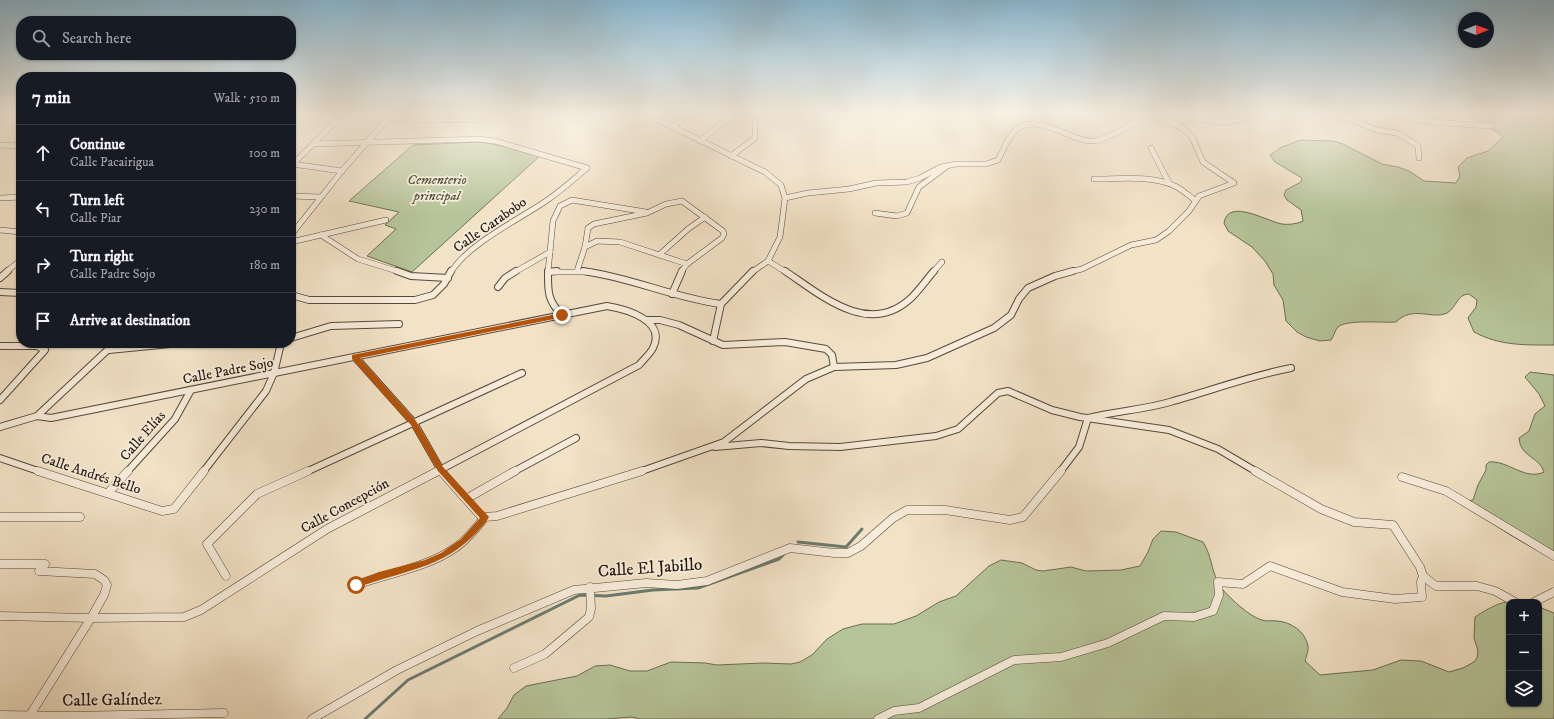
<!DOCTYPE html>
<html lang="en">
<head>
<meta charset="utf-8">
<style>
  :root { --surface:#171b24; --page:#20242c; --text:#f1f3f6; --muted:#9ea1a6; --line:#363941 }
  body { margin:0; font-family:"IM FELL DW Pica",serif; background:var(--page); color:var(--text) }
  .controls { position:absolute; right:12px; bottom:12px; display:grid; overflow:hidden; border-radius:8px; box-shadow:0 1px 3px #0004 }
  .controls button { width:36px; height:36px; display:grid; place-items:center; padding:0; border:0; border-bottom:1px solid var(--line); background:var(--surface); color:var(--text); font:20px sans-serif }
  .compass { position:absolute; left:1458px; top:12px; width:36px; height:36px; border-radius:50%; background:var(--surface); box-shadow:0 1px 3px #0004; rotate:89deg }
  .stop { position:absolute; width:12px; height:12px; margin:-9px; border:3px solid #b45309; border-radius:50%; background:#fff }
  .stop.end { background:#b45309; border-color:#fff; box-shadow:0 1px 4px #0008 }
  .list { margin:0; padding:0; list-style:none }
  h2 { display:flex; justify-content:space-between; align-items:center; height:52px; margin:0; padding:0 16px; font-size:17px }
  h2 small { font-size:13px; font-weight:400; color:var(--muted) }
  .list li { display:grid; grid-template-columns:26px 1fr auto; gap:12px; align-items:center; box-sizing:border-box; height:56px; padding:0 16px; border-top:1px solid var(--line) }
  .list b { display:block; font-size:15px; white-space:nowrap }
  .list p { margin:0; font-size:13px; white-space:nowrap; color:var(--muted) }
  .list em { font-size:13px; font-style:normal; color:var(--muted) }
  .icon { flex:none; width:22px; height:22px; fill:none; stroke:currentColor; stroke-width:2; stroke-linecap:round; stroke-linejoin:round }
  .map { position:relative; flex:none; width:1554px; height:719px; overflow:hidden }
  .search { position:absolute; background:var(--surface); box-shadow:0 1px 3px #0004; left:16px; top:16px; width:280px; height:44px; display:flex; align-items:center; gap:10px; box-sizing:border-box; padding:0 14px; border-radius:16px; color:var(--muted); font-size:15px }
  .panel { position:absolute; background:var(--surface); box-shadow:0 1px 3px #0004; left:16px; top:72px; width:280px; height:276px; border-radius:16px }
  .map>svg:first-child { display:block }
</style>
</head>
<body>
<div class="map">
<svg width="1554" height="719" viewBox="0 0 1554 719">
  <rect width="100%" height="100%" fill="#f2e2c6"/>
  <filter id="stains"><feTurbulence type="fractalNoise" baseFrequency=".005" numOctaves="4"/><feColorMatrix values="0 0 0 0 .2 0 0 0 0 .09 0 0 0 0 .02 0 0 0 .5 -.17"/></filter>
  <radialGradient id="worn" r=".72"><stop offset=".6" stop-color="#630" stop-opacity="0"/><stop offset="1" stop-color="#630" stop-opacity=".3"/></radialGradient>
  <g fill="#b6c499" stroke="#6b6d54">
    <path d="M1470,112H1554V345C1525,345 1500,346 1474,332L1468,318L1476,307L1477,300L1469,294C1457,294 1457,307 1447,313C1433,320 1412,305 1396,322C1383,323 1347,319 1338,327C1335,330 1334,336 1331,340L1320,341L1306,337L1297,332L1286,321L1283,300L1274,285L1273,274L1265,261L1252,247L1228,231L1224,223C1228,197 1268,222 1282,224C1289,225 1297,224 1303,221L1301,210L1287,200L1284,195L1286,190L1301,182L1302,178L1275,162L1270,155L1282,147L1301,140L1333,141L1343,144L1382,164L1398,167L1409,171L1424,181L1456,183L1460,176L1458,167L1467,158L1488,151L1503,137C1492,127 1480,126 1470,116Z"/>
    <polygon points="481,142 542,154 412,272 367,256 396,229 385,225 399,212 349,201 413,145"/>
    <path d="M1530,372L1554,375V558C1523,544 1495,526 1468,506V501L1473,500L1478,485L1486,470V465L1489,462C1508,460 1525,481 1544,472C1540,457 1520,457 1519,438L1529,431L1535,414L1545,406L1539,394L1525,377Z"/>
    <path d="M1161,531L1176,532L1203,542C1213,557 1211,576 1223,590C1231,599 1250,617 1262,620C1267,622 1272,620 1277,621C1291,622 1305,631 1308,646C1309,650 1306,657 1305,661L1320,675L1373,670L1401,660L1421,661L1449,672L1463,668L1474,662L1477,658L1478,651L1474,638L1475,617C1489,608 1505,598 1522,602H1509V704H1539V607L1554,613V719H640L632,717L606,719H498L507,708L514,695L526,686L577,676L595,666L610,665L630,671H647L671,662L705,663L717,665L763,663L791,664L800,662L812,655L827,639L843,629L862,624H894L916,616L939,602L956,596L989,566L1001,560L1022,563L1036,570L1043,571L1071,567L1086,571L1121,570L1140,566L1148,552L1153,539Z"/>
  </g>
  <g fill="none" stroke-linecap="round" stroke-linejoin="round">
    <g stroke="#6a7b70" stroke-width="3">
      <polyline points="798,542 846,547 862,529"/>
      <polyline points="365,719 408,680 580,595 606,596 653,590 698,588 779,559 784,554"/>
    </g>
    <defs>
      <g id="minor-far2">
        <polyline points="642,112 765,172 781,185 785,198 780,237 768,261 752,272"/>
        <polyline points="1312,112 1327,113"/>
        <polyline points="1381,112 1430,122 1491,126"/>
        <polyline points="1323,113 1352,120 1377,130 1397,133 1418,146 1419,158"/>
        <path d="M1175,124C1190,111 1209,123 1227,122C1238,121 1249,116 1260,112"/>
        <polyline points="672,127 692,112"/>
        <polyline points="15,128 21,129"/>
        <polyline points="700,141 736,112"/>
        <polyline points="313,144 479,139 495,141 587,168"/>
        <polyline points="0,145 21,146"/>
        <polyline points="1151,148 1169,183"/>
        <polyline points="731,156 755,138 755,118"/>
        <polyline points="292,164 342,171"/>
        <polyline points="291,166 345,112"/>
        <path d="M1094,179C1120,179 1151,175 1175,186C1183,190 1189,196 1196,201"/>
        <polyline points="291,196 321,197"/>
        <polyline points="0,198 21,197"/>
        <path d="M785,198L808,193L849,189L876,183L907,182L920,178L941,167L956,164H986L998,160C1003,151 1006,141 1013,133C1034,108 1071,143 1094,141C1106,140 1137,122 1149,115L1166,120L1184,129L1192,137L1203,162L1234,183L1199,196L1189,211L1169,231L1156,240L1131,245L1082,269L1069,272"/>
        <polyline points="875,213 897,216 907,213 919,187 946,167"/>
        <polyline points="0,230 21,232"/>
        <polyline points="291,235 342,171 387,119 482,120"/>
        <polyline points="321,235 358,259 400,272"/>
        <polyline points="291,242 386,220"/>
        <polyline points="585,247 597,241 620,242 687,264"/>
        <polyline points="659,255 688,229 705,217"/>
        <polyline points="768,261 786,272"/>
        <polyline points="577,271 585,247 588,228 594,224 647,213 666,204 682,201 723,231 724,234 722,238 687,264 681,272"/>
        <polyline points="6,272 21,260"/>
        <path d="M451,272C468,244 518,220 546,201C561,191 574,179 587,168"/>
        <polyline points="515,272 550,252"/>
        <polyline points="548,272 591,272"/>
        <polyline points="548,272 553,221 560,206 572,200 646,212"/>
        <polyline points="933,272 942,262"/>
      </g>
      <g id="minor-far1">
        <polyline points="397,271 411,276 448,278"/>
        <path d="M548,271C548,291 547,300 562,315"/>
        <path d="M583,271C630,277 674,298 721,304"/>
        <path d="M785,271C821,295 868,337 910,299C919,291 926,280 934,271"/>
        <polyline points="548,272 557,271"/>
        <polyline points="0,278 8,271"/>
        <polyline points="498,287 505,278 516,271"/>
        <polyline points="0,292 21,293"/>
        <polyline points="672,294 682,271"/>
        <polyline points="291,295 309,300 415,300 433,295 444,284 451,271"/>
        <polyline points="646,320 660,320 679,325 723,345 785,342 826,349 832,355 834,367"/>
        <polyline points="291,338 331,326 399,324"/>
        <polyline points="713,341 721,304 753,271"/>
        <polyline points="0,346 37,346 45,350 0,400"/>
        <polyline points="109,350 180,343"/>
        <polyline points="355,357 414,423 442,472"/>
        <polyline points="37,416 115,343"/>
        <path d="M0,427L37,416L51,418L607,306C625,309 667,320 653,348C650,354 644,359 639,365L436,472"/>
        <polyline points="715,447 761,443 789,446 840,447 936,436 958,429 998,393 1008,391 1052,410 1080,417 1169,430 1218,449 1257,472"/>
        <polyline points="0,458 41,472"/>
        <polyline points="127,472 175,419 191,390"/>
        <polyline points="203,472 266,391 274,373 281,343"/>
        <polyline points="306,472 522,373"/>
        <polyline points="513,472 576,438"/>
        <polyline points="639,472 724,442 806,379 834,367 896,365 927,358 994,328 1011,315 1019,299 1028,288 1055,276 1073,271"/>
        <path d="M1060,472L1079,447L1088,418C1115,411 1143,410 1170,402C1210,391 1249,376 1291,368"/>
      </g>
      <g id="minor">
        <polyline points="38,471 162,511 174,509 204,471"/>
        <polyline points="441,471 480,515 485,517 497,516 642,471"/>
        <polyline points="1255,471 1321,509 1354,522 1393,525 1420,567 1423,576 1436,586 1477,586 1495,591 1515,602"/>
        <polyline points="1402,477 1446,491 1554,556"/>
        <polyline points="108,493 128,471"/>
        <polyline points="466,499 515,471"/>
        <polyline points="0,517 80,517"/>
        <polyline points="0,564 45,564"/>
        <polyline points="226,576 207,544 257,494 308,471"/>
        <path d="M356,585C389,573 426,568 455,548C467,540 476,528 485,517"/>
        <polyline points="1534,602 1554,592"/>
        <polyline points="0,616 91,618 184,617 201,610 327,529 438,471"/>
        <polyline points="514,668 545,654 589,617 591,609 590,587"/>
        <polyline points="0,715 71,716 224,713"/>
        <polyline points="30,715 91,618 104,595 107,585 104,580 95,574 39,571"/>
        <polyline points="312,719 397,670 477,631 574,590 646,583 677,585 707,581 790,548 834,553 848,553 861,546 893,518 907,510 945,510 1010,520 1023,517 1061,471"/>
        <polyline points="878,719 894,711 919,708 1014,660 1061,657 1108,643 1164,616 1194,617 1213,611 1219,595 1218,582 1243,584 1270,566 1342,592 1395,599 1422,597 1421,582 1423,576"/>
      </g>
    </defs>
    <use href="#minor-far2" stroke="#54493d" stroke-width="6"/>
    <use href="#minor-far1" stroke="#54493d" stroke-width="8"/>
    <use href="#minor" stroke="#54493d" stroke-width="9"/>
    <use href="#minor-far2" stroke="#f7ecda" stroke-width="5"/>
    <use href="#minor-far1" stroke="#f7ecda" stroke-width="6"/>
    <use href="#minor" stroke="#f7ecda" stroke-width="8"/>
  </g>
  <linearGradient id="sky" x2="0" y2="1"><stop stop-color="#89b8d2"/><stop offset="0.53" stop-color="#f9f2e5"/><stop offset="1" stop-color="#f9f2e5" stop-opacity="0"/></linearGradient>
  <rect width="1554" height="213" fill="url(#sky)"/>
  <path fill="#b45309" d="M562,313L564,314V317L360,358L416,421L443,467L489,517C486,523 481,527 477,532C443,569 401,571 356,588L353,587V582L379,572L425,560L441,553L461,539L480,518L438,471L411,425L352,359V355Z"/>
  <g text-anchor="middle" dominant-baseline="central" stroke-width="3.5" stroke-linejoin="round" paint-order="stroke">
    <g font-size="14" font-style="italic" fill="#54533f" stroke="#f7ecda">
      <text x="437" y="180">Cementerio<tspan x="437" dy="16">principal</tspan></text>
    </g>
    <g font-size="14" fill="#20160f" stroke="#f7ecda">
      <text transform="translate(490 225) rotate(-35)">Calle Carabobo</text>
      <text transform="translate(228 371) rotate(-11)">Calle Padre Sojo</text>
      <text transform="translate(143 436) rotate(-49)">Calle Elías</text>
      <text transform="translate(91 474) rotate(18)">Calle Andrés Bello</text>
      <text transform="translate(345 506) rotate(-29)">Calle Concepción</text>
    </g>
    <g font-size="17" fill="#20160f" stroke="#f7ecda">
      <text transform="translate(650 568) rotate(-4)">Calle El Jabillo</text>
      <text transform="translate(112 700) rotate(-1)">Calle Galíndez</text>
    </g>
  </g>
  <rect width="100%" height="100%" filter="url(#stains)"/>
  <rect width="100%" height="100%" fill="url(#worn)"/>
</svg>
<div class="controls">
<button>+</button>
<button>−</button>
<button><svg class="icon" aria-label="layers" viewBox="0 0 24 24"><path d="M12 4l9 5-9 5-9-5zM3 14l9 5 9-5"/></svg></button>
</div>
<svg class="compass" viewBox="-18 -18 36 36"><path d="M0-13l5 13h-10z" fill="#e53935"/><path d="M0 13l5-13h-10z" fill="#9ea1a6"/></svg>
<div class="stop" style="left:356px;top:585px"></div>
<div class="stop end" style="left:562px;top:315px"></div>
<div class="search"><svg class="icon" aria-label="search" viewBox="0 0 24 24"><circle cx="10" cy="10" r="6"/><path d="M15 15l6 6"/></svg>Search here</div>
<section class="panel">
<h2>7 min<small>Walk · 510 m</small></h2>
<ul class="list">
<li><svg class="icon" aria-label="ahead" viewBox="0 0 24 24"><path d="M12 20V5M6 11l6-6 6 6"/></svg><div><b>Continue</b><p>Calle Pacairigua</p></div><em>100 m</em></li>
<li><svg class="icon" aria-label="left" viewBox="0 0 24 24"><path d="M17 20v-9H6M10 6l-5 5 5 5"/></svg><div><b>Turn left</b><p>Calle Piar</p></div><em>230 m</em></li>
<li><svg class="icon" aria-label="right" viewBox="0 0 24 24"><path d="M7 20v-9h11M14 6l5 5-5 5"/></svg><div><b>Turn right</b><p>Calle Padre Sojo</p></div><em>180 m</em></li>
<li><svg class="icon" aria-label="arrive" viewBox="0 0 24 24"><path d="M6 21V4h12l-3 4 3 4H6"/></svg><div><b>Arrive at destination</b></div></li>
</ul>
</section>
</div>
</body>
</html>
